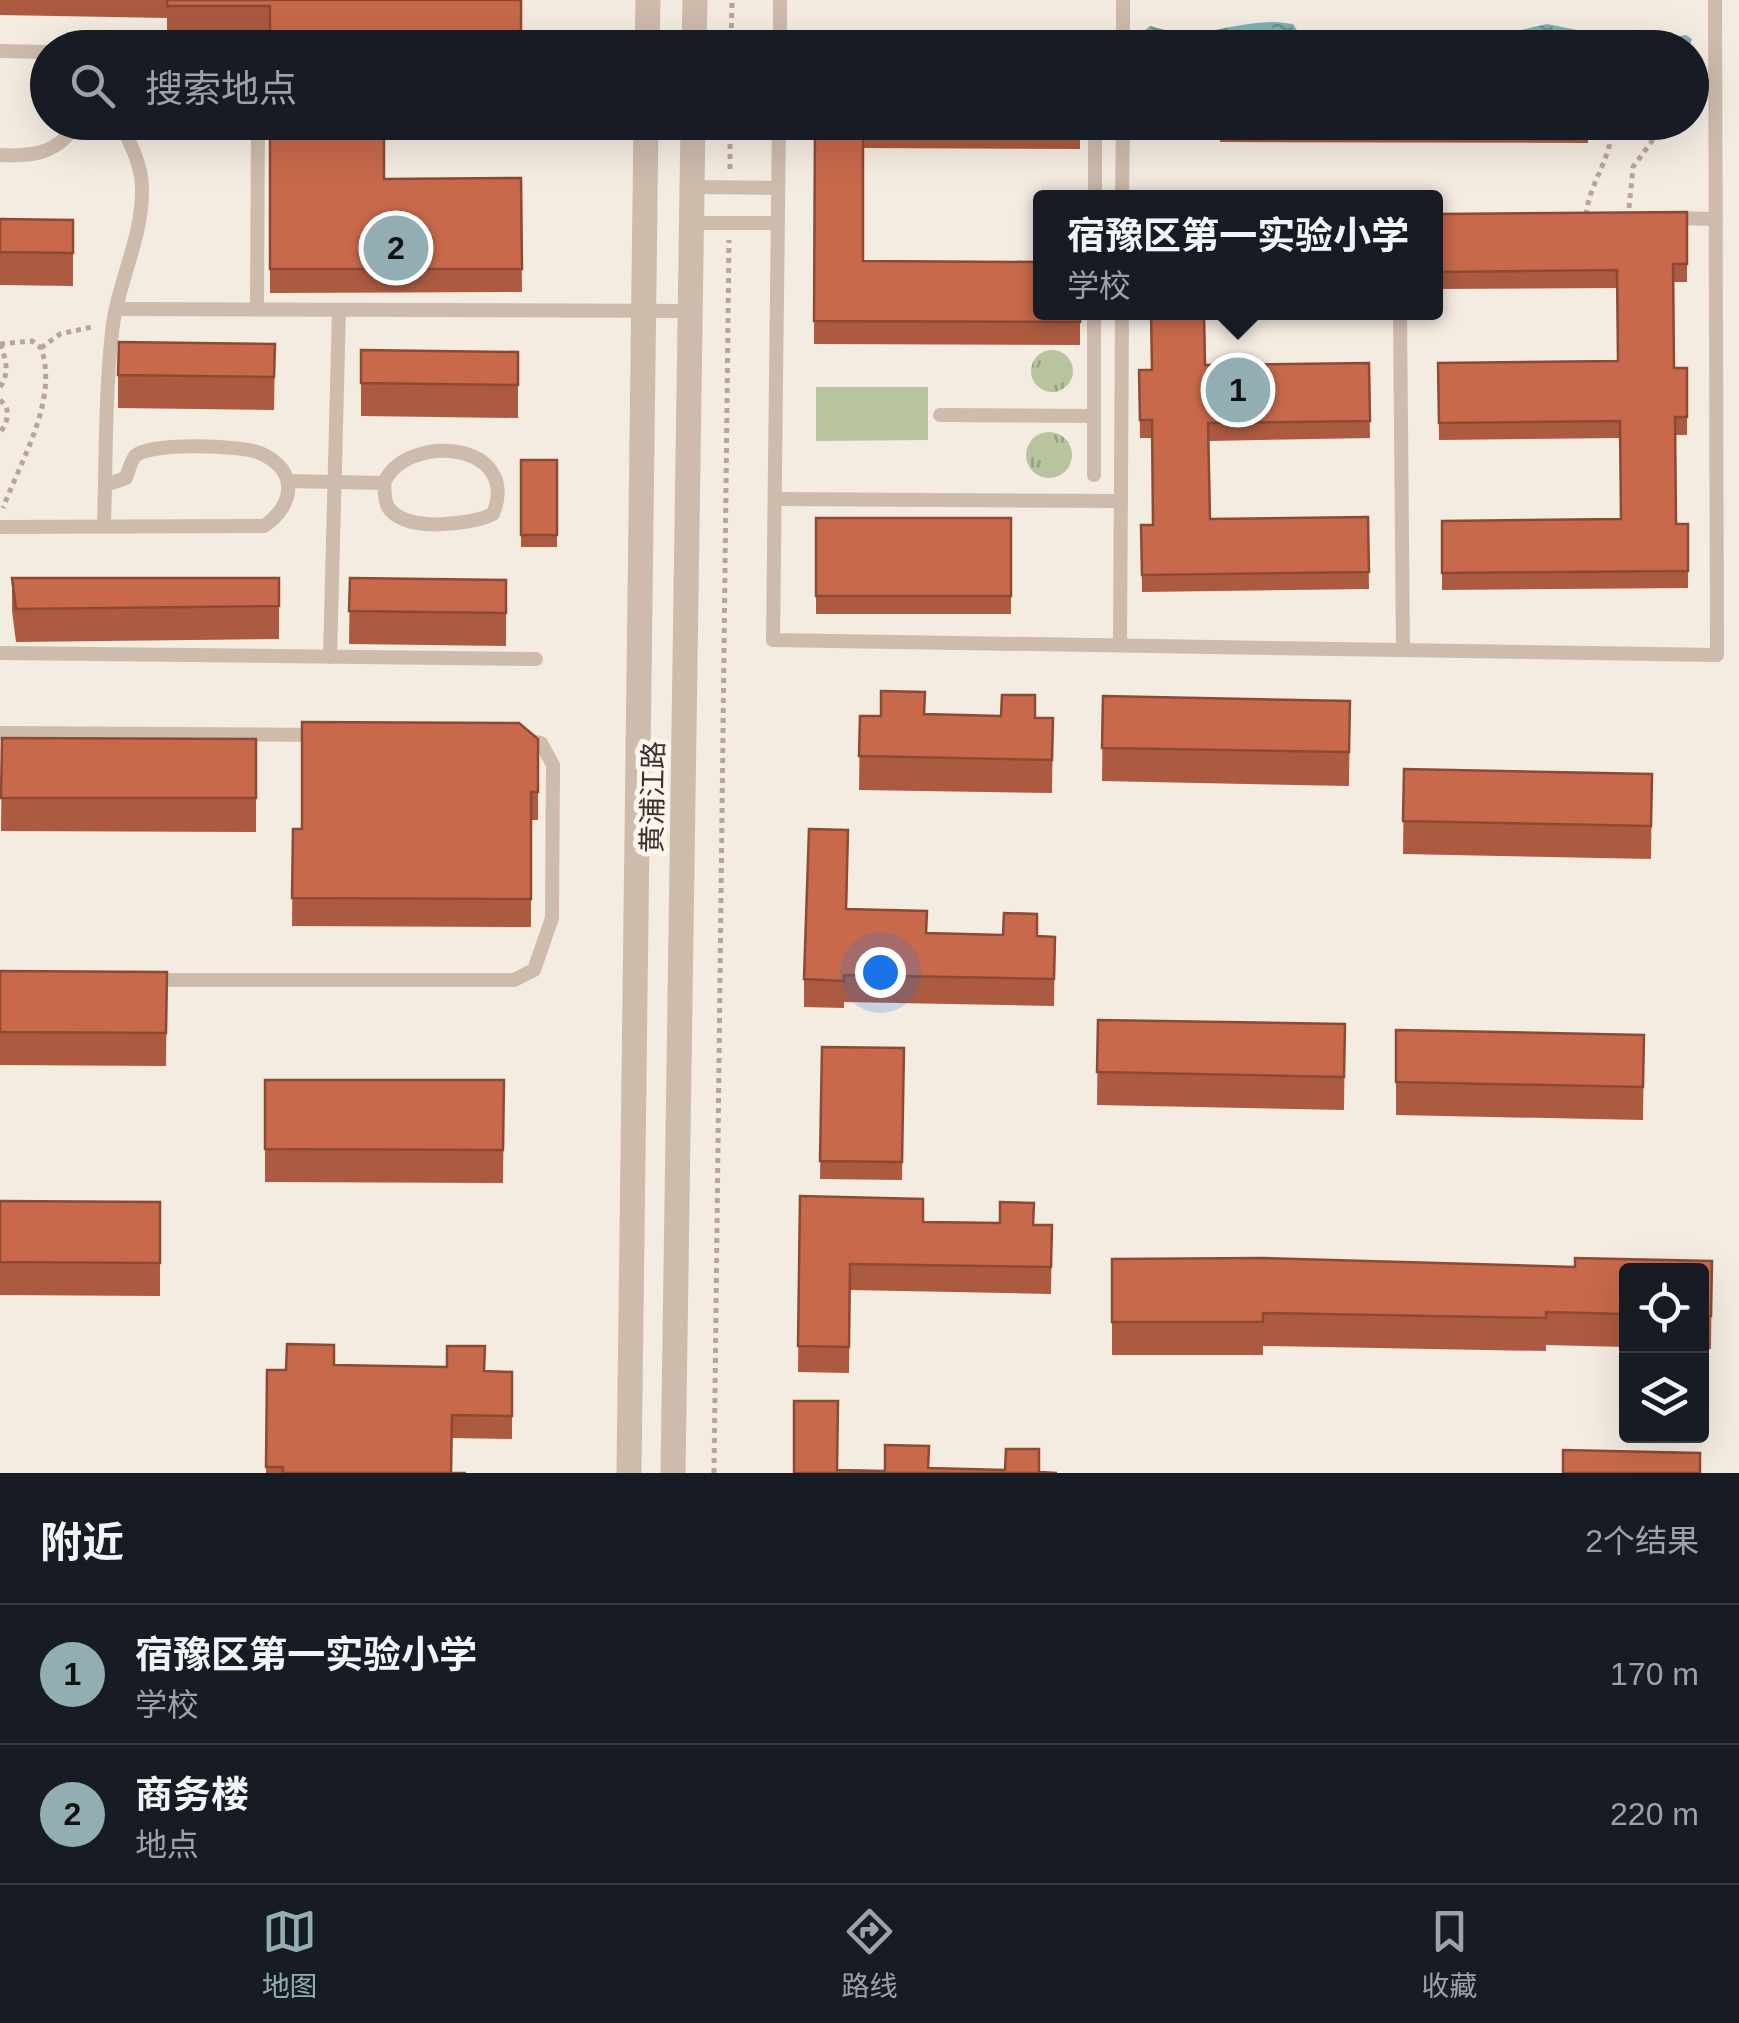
<!DOCTYPE html>
<html lang="zh">
<head>
<meta charset="utf-8">
<style>
  :root { --surface:#171b24; --page:#20242c; --text:#f1f3f6; --muted:#9ea1a6; --line:#363941; --accent:#92aeb2 }
  body { margin:0; font-family:Helvetica,"Noto Sans SC",sans-serif; background:var(--page); color:var(--text) }
  .controls { position:absolute; right:30px; bottom:30px; display:grid; overflow:hidden; border-radius:10px; box-shadow:0 10px 40px #0002 }
  .controls button { width:90px; height:90px; display:grid; place-items:center; padding:0; border:0; border-bottom:2px solid var(--line); background:var(--surface); color:var(--text); font:50px sans-serif }
  .you { position:absolute; left:880px; top:972px; width:35px; height:35px; margin:-25px; border:8px solid #fff; border-radius:50%; background:#1a73e8; box-shadow:0 0 0 15px #1a73e833 }
  .badge { display:grid; place-items:center; width:65px; height:65px; border-radius:50%; background:var(--accent); color:#111; font-size:32px; font-weight:700 }
  .pin { position:absolute; translate:-50% -50%; border:5px solid #fff; box-shadow:0 2px 10px #0006 }
  .popup { position:absolute; left:1033px; top:190px; width:410px; height:130px; box-sizing:border-box; display:grid; place-content:center; border-radius:10px; background:var(--surface); filter:drop-shadow(0 2px 8px #0005); font-size:32px; white-space:nowrap; color:var(--muted) }
  .popup b { font-size:38px; color:var(--text) }
  .popup::after { content:''; position:absolute; left:50%; top:100%; margin-left:-20px; border:20px solid transparent; border-top-color:var(--surface) }
  .list { margin:0; padding:0; list-style:none }
  h2 { display:flex; justify-content:space-between; align-items:center; height:130px; margin:0; padding:0 40px; font-size:42px }
  h2 small { font-size:32px; font-weight:400; color:var(--muted) }
  .list li { display:grid; grid-template-columns:65px 1fr auto; gap:30px; align-items:center; box-sizing:border-box; height:140px; padding:0 40px; border-top:2px solid var(--line) }
  .list b { display:block; font-size:38px; white-space:nowrap }
  .list p { margin:0; font-size:32px; white-space:nowrap; color:var(--muted) }
  .list em { font-size:32px; font-style:normal; color:var(--muted) }
  .icon { flex:none; width:55px; height:55px; fill:none; stroke:currentColor; stroke-width:2; stroke-linecap:round; stroke-linejoin:round }
  .map { position:relative; flex:none; width:1739px; height:1473px; overflow:hidden }
  .search { position:absolute; background:var(--surface); box-shadow:0 10px 40px #0002; left:30px; right:30px; top:30px; height:110px; display:flex; align-items:center; gap:25px; box-sizing:border-box; padding:0 35px; border-radius:55px; color:var(--muted); font-size:38px }
  .sheet { height:410px; background:var(--surface) }
  nav { display:flex; justify-content:space-around; align-items:center; box-sizing:border-box; height:140px; border-top:2px solid var(--line); background:var(--surface); font-size:28px; color:var(--muted) }
  nav a { display:grid; justify-items:center; gap:5px }
  nav .on { color:var(--accent) }
  .map>svg:first-child { display:block }
</style>
</head>
<body>
<div class="map">
<svg width="1739" height="1473" viewBox="0 0 1739 1473">
  <defs>
    <pattern id="grass-tufts" width="24" height="20" patternUnits="userSpaceOnUse" patternTransform="scale(2.5)"><rect width="24" height="20" fill="#b8c4a0"/><path d="M3 7l-1-3M5 7V3M7 7l1-3M15 17l-1-3M17 17v-4M19 17l1-3" fill="none" stroke="#97a083"/></pattern>
    <pattern id="water-ripples" width="26" height="14" patternUnits="userSpaceOnUse" patternTransform="scale(2.5)"><rect width="26" height="14" fill="#7fb0b2"/><path d="M2 4q2-2 4 0t4 0M15 11q2-2 4 0t4 0" fill="none" stroke="#699091"/></pattern>
  </defs>
  <rect width="100%" height="100%" fill="#f4ebe1"/>
  <g fill="url(#grass-tufts)">
    <circle cx="1052" cy="371" r="21"/>
    <circle cx="1049" cy="455" r="23"/>
  </g>
  <polygon fill="#b8c4a0" points="816,387 928,387 928,440 816,441"/>
  <g fill="url(#water-ripples)">
    <path d="M1276,22L1293,24L1300,35L1296,46L1142,48L1143,32L1150,26C1203,42 1226,22 1276,22Z"/>
    <polygon points="1547,24 1643,43 1686,35 1692,39 1689,48 1509,47 1507,38 1516,31"/>
  </g>
  <g fill="none" stroke-linecap="round" stroke-linejoin="round">
    <g stroke="#b9a596" stroke-width="5" stroke-dasharray="5 5" stroke-linecap="butt">
      <polyline points="731,48 732,0"/>
      <polyline points="1613,125 1622,127 1634,122"/>
      <polyline points="730,169 730,122"/>
      <path d="M1586,215C1590,180 1612,160 1612,124"/>
      <polyline points="1628,218 1633,167 1666,122"/>
      <path d="M0,344L32,341L41,348C59,399 21,460 3,508"/>
      <path d="M0,344C6,359 10,373 0,387"/>
      <polyline points="41,348 60,334 92,327"/>
      <path d="M0,400C12,410 8,421 0,433"/>
      <polyline points="714,1473 729,240"/>
    </g>
    <g stroke="#cdbbac" stroke-width="14">
      <polyline points="1123,0 1123,48"/>
      <polyline points="780,48 780,0"/>
      <polyline points="0,51 48,52"/>
      <polyline points="779,122 773,640 1717,655 1715,0"/>
      <path d="M0,155C33,157 60,153 77,122"/>
      <polyline points="692,187 778,188"/>
      <polyline points="1095,198 1095,122"/>
      <polyline points="1122,198 1123,122"/>
      <polyline points="1671,218 1716,219"/>
      <polyline points="692,223 778,223"/>
      <polyline points="116,309 690,311"/>
      <polyline points="257,309 258,122"/>
      <polyline points="1400,312 1403,650"/>
      <polyline points="940,415 1094,416"/>
      <polyline points="1094,475 1094,312"/>
      <path d="M288,481L384,483C406,432 522,441 493,514C471,525 404,533 388,507C384,501 385,490 384,483"/>
      <polyline points="775,499 1121,501"/>
      <path d="M104,526C106,462 105,396 112,332C117,283 143,238 142,188C142,165 130,143 120,122"/>
      <path d="M0,527L264,526C295,505 299,470 260,453C241,445 149,442 135,456C131,461 128,472 126,478L105,485"/>
      <polyline points="1120,645 1122,312"/>
      <polyline points="0,653 536,659"/>
      <polyline points="330,657 339,310"/>
      <polyline points="0,733 321,735"/>
      <polyline points="151,980 514,980 534,970 552,918 553,765 541,743 522,739"/>
    </g>
    <g stroke="#cdbbac" stroke-width="25">
      <polyline points="647,48 648,0"/>
      <polyline points="694,48 695,0"/>
      <polyline points="629,1473 646,122"/>
      <polyline points="673,1473 693,122"/>
    </g>
  </g>
  <g fill="#ac5a40">
    <polygon points="0,0 521,0 270,30 167,30 167,18 0,15"/>
    <polygon points="270,122 384,179 521,178 522,292 270,293"/>
    <polygon points="815,122 1080,122 1080,149 863,148 863,261 1080,312 1080,345 814,344"/>
    <polygon points="1220,122 1588,122 1588,143 1220,142"/>
    <polygon points="1687,212 1687,282 1673,282 1674,368 1687,368 1687,435 1675,435 1676,524 1688,524 1688,588 1442,590 1442,521 1621,519 1620,438 1439,440 1438,363 1618,361 1617,288 1440,289 1439,214"/>
    <polygon points="0,219 73,220 73,286 0,285"/>
    <polygon points="275,344 274,410 118,408 118,375"/>
    <polygon points="361,350 518,352 518,418 361,416"/>
    <polygon points="1369,363 1370,438 1209,441 1210,519 1368,517 1369,589 1142,592 1141,525 1152,525 1152,438 1140,438 1139,370 1205,365"/>
    <rect x="521" y="460" width="36" height="87"/>
    <rect x="816" y="518" width="195" height="96"/>
    <polygon points="12,578 279,578 279,639 16,642 12,611"/>
    <polygon points="350,578 506,580 506,646 349,644"/>
    <polygon points="1103,696 1350,701 1349,786 1102,781"/>
    <polygon points="925,714 1053,718 1052,793 859,790 860,716"/>
    <polygon points="2,738 256,739 256,832 1,831"/>
    <polygon points="538,739 538,820 531,820 531,927 292,926 293,829 302,829"/>
    <polygon points="1404,769 1652,774 1651,859 1403,854"/>
    <polygon points="848,857 847,909 927,933 1055,937 1054,1006 844,1002 844,1008 804,1007 804,979"/>
    <polygon points="0,971 167,972 166,1066 0,1065"/>
    <polygon points="1098,1020 1345,1024 1344,1110 1097,1105"/>
    <polygon points="1396,1030 1644,1035 1643,1120 1396,1115"/>
    <polygon points="822,1047 904,1048 902,1180 820,1179"/>
    <polygon points="265,1080 504,1080 503,1183 265,1182"/>
    <polygon points="800,1196 923,1222 1052,1225 1051,1294 850,1290 849,1373 798,1372"/>
    <polygon points="0,1201 160,1202 160,1296 0,1295"/>
    <polygon points="1112,1259 1575,1267 1712,1261 1711,1349 1702,1349 1702,1270 1626,1270 1626,1347 1546,1345 1546,1351 1263,1346 1263,1355 1112,1355"/>
    <polygon points="334,1365 512,1372 512,1439 452,1438 451,1473 466,1473 266,1473 267,1370 286,1370"/>
  </g>
  <g fill="#c8694b" stroke="#8c4a34" stroke-width="2.5">
    <polygon points="167,0 521,0 521,48 270,48 270,6 167,6"/>
    <polygon points="270,122 384,122 384,179 521,178 522,269 270,269"/>
    <polygon points="815,122 1080,122 1080,126 863,125 863,261 1040,262 1040,312 1080,312 1080,322 814,321"/>
    <polygon points="1220,122 1588,122 1588,126 1220,124"/>
    <polygon points="1687,212 1687,264 1673,264 1674,368 1687,368 1687,417 1675,417 1676,524 1688,524 1688,571 1442,573 1442,521 1621,519 1620,421 1439,423 1438,363 1618,361 1617,270 1440,272 1439,214"/>
    <polygon points="0,219 73,220 73,253 0,252"/>
    <polygon points="1151,312 1204,312 1205,365 1369,363 1370,421 1208,423 1210,519 1368,517 1369,572 1142,575 1141,525 1153,525 1152,420 1140,420 1139,370 1152,370"/>
    <polygon points="119,342 275,344 274,377 118,375"/>
    <polygon points="361,350 518,352 518,385 361,383"/>
    <rect x="521" y="460" width="36" height="75"/>
    <rect x="816" y="518" width="195" height="78"/>
    <polygon points="12,578 279,578 279,606 16,609"/>
    <polygon points="350,578 506,580 506,613 349,611"/>
    <polygon points="881,691 925,692 924,714 1001,716 1002,695 1035,695 1035,718 1053,718 1052,760 859,756 860,716 881,716"/>
    <polygon points="1103,696 1350,701 1349,752 1102,748"/>
    <polygon points="302,722 519,723 538,739 538,792 531,792 531,899 292,898 293,829 302,829"/>
    <polygon points="2,738 256,739 256,798 1,798"/>
    <polygon points="1404,769 1652,774 1651,826 1403,821"/>
    <polygon points="809,829 848,830 846,909 927,911 926,933 1003,935 1004,913 1037,914 1037,936 1055,937 1054,979 844,975 844,981 804,979"/>
    <polygon points="0,971 167,972 166,1033 0,1032"/>
    <polygon points="1098,1020 1345,1024 1344,1077 1097,1072"/>
    <polygon points="1396,1030 1644,1035 1643,1087 1396,1082"/>
    <polygon points="822,1047 904,1048 902,1162 820,1161"/>
    <polygon points="265,1080 504,1080 503,1150 265,1149"/>
    <polygon points="800,1196 923,1199 923,1222 1000,1223 1000,1202 1034,1203 1033,1225 1052,1225 1051,1267 850,1264 849,1347 798,1346"/>
    <polygon points="0,1201 160,1202 160,1263 0,1262"/>
    <polygon points="1263,1258 1575,1267 1575,1258 1712,1261 1711,1316 1702,1316 1702,1270 1626,1270 1626,1314 1546,1312 1546,1318 1263,1313 1263,1322 1112,1322 1112,1259"/>
    <polygon points="287,1344 334,1345 334,1365 447,1367 447,1346 485,1346 484,1371 512,1372 512,1416 452,1415 451,1473 466,1473 283,1473 283,1467 266,1467 267,1370 286,1370"/>
    <polygon points="794,1401 838,1401 837,1470 885,1471 885,1445 929,1446 928,1468 1005,1470 1006,1449 1039,1449 1039,1472 1057,1473 794,1473"/>
    <polygon points="1563,1450 1700,1453 1700,1473 1563,1473"/>
  </g>
  <g text-anchor="middle" dominant-baseline="central" stroke-width="10" stroke-linejoin="round" paint-order="stroke">
    <g font-size="28" fill="#3b302b" stroke="#fbf5ee">
      <text transform="translate(653 797) rotate(-89)">黄浦江路</text>
    </g>
  </g>
</svg>
<div class="controls">
<button><svg class="icon" aria-label="locate" viewBox="0 0 24 24"><circle cx="12" cy="12" r="6"/><path d="M12 2v4M12 18v4M2 12h4M18 12h4"/></svg></button>
<button><svg class="icon" aria-label="layers" viewBox="0 0 24 24"><path d="M12 4l9 5-9 5-9-5zM3 14l9 5 9-5"/></svg></button>
</div>
<div class="you"></div>
<div class="pin badge" style="left:1238px;top:390px">1</div>
<div class="popup"><b>宿豫区第一实验小学</b>学校</div>
<div class="pin badge" style="left:396px;top:248px">2</div>
<div class="search"><svg class="icon" aria-label="search" viewBox="0 0 24 24"><circle cx="10" cy="10" r="6"/><path d="M15 15l6 6"/></svg>搜索地点</div>
</div>
<section class="sheet">
<h2>附近<small>2个结果</small></h2>
<ul class="list">
<li><span class="badge">1</span><div><b>宿豫区第一实验小学</b><p>学校</p></div><em>170 m</em></li>
<li><span class="badge">2</span><div><b>商务楼</b><p>地点</p></div><em>220 m</em></li>
</ul>
</section>
<nav>
<a class="on"><svg class="icon" aria-label="map" viewBox="0 0 24 24"><path d="M3 6l6-2 6 2 6-2v14l-6 2-6-2-6 2zM9 4v14M15 6v14"/></svg>地图</a>
<a><svg class="icon" aria-label="directions" viewBox="0 0 24 24"><path d="M12 3l9 9-9 9-9-9zM9 14v-3h6M13 9l2 2-2 2"/></svg>路线</a>
<a><svg class="icon" aria-label="saved" viewBox="0 0 24 24"><path d="M7 4h10v16l-5-4-5 4z"/></svg>收藏</a>
</nav>
</body>
</html>
